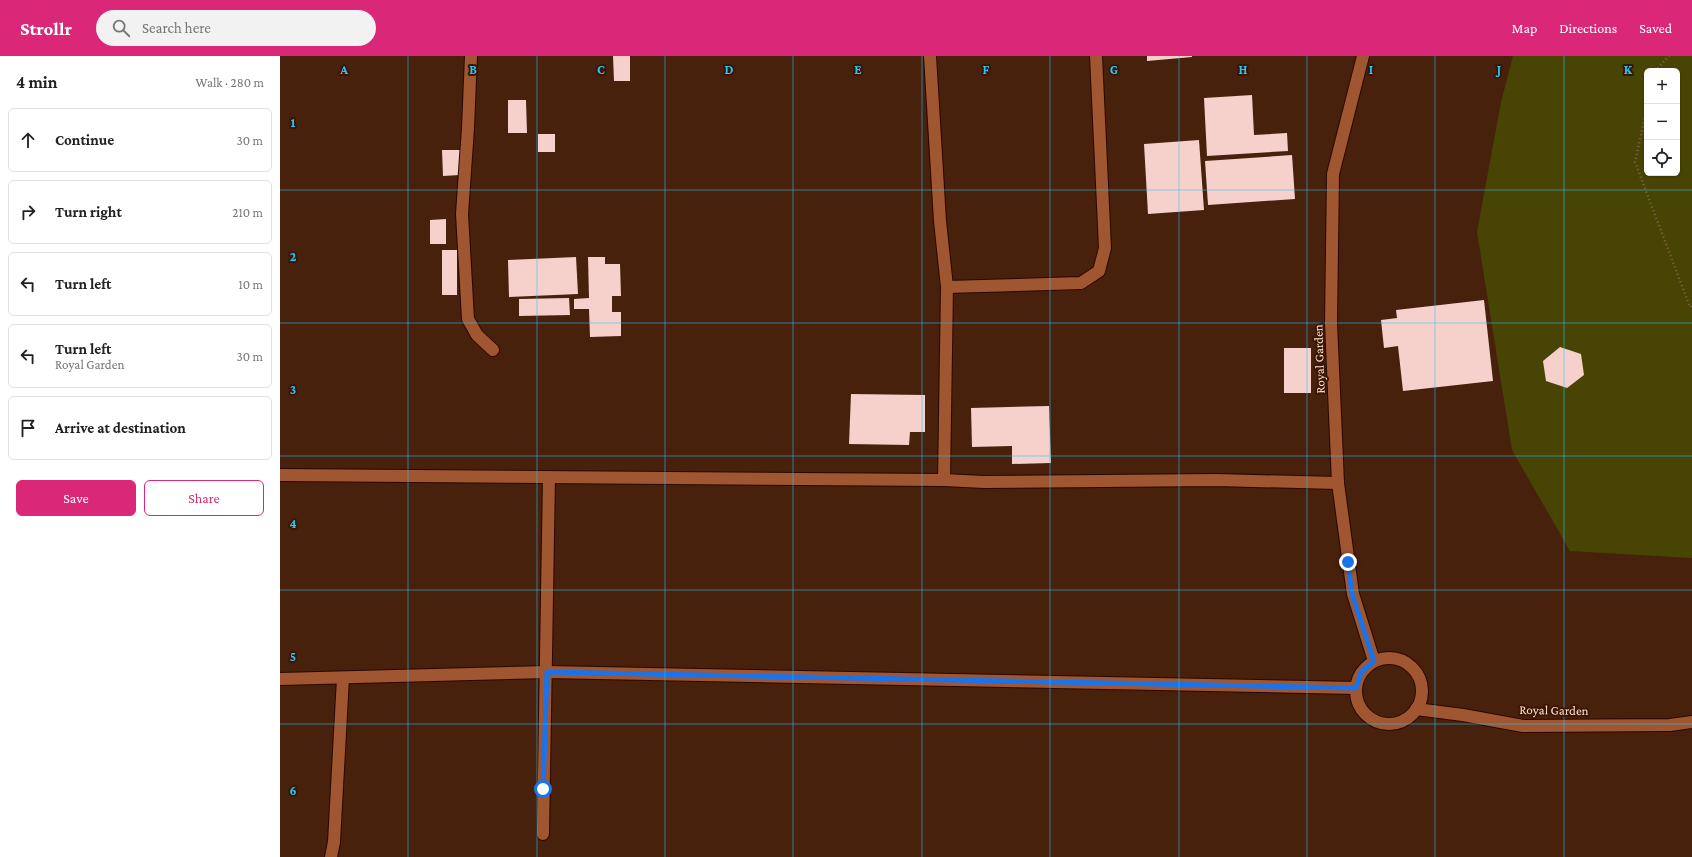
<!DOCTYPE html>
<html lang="en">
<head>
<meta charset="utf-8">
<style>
  :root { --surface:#fff; --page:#f2f2f2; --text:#222; --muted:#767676; --line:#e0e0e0; --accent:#db2777 }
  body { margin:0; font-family:"Crimson Pro",serif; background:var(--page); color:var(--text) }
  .controls { position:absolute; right:12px; top:12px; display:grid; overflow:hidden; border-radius:6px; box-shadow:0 1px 3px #0004 }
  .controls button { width:36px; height:36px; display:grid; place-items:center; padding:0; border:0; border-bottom:1px solid var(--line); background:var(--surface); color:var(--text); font:20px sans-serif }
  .stop { position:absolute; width:12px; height:12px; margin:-9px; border:3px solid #1a73e8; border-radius:50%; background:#fff }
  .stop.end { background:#1a73e8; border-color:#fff; box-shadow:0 1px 4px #0008 }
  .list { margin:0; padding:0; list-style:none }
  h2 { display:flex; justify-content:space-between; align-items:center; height:52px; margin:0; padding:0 16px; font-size:17px }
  h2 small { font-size:13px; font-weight:400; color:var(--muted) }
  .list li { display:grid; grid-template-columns:26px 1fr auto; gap:12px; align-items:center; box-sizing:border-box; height:64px; margin:0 8px 8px; padding:0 8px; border:1px solid var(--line); border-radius:6px }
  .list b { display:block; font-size:15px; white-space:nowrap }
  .list p { margin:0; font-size:13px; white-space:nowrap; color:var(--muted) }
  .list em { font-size:13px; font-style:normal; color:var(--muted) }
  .actions { display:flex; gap:8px; padding:12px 16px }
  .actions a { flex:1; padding:9px 0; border:1px solid var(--accent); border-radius:6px; text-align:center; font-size:14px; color:var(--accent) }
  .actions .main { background:var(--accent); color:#fff }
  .icon { flex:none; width:22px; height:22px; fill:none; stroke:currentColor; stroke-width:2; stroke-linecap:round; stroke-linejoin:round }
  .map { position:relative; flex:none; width:1412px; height:801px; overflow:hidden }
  header { display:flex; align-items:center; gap:24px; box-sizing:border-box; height:56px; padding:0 20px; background:var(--accent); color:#fff }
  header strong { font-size:19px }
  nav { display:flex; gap:22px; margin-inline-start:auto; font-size:14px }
  .search { width:280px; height:36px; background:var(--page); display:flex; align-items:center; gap:10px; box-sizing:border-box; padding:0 14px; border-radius:22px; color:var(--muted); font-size:15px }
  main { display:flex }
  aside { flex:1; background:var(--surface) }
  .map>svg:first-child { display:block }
</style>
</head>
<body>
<header>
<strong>Strollr</strong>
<div class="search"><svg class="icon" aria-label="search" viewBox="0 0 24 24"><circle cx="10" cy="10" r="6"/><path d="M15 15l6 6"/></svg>Search here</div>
<nav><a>Map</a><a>Directions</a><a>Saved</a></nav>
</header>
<main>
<aside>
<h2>4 min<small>Walk · 280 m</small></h2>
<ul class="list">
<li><svg class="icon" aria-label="ahead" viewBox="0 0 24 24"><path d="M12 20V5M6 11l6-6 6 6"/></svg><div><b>Continue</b></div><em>30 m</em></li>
<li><svg class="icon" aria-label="right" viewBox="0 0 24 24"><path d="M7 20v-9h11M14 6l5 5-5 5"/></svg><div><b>Turn right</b></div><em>210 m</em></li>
<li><svg class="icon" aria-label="left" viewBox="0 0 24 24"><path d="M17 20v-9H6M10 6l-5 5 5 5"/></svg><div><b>Turn left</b></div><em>10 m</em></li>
<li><svg class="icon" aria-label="left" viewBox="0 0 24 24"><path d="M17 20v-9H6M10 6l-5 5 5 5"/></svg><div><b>Turn left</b><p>Royal Garden</p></div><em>30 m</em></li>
<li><svg class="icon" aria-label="arrive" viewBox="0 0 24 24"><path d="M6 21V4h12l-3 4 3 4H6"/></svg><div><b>Arrive at destination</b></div></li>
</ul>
<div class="actions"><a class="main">Save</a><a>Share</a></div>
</aside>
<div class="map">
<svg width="1412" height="801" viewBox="0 0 1412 801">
  <rect width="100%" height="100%" fill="#47210c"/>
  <path fill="#484504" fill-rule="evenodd" d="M1233,0H1412V502L1290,495L1232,394L1197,176L1221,46ZM1367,15H1397V117H1367Z"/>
  <g fill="#f6d0cb">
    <polygon points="333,0 350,0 350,25 334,25"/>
    <polygon points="867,0 912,0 912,1 867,5"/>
    <polygon points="972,39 974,79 1007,77 1008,95 927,100 924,42"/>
    <polygon points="228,44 246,44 247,77 228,77"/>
    <rect x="258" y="78" width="17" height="18"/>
    <polygon points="919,84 924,154 868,158 864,88"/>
    <polygon points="162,94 180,94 180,119 163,120"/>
    <polygon points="1012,99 1015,143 928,149 925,105"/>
    <polygon points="166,163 166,188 150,188 150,164"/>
    <rect x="162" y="194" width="15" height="45"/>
    <polygon points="296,201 298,238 229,241 228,204"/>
    <polygon points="308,201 325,201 325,208 340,208 341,240 332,240 332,256 341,256 341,280 310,281 309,253 294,253 294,243 309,242"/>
    <polygon points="289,242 290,259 239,260 239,243"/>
    <polygon points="1204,244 1213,325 1123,335 1118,290 1104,292 1101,264 1117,262 1116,254"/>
    <polygon points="1280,291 1301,298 1304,319 1287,332 1266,325 1263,305"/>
    <rect x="1004" y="292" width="27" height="45"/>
    <polygon points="571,338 645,339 645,376 630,376 629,389 569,388"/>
    <polygon points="769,350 771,407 732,408 732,390 692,391 691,352"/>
  </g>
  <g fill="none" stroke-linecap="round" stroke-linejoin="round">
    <defs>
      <g id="street">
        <polyline points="191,0 188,72 182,158 188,263 197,279 213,294"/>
        <polyline points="650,0 660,165 667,231 664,424"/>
        <polyline points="1083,0 1053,118 1051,267 1058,427 1073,538 1094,605"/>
        <polyline points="667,231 801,227 819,215 825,192 816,0"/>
        <polyline points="0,419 664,424 704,426 936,424 1058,427"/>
        <circle cx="1109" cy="635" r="33"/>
        <polyline points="0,623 267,616 1076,632"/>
        <polyline points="1136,653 1183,659 1243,670 1390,669 1412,666"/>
        <polyline points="263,778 269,421"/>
        <polyline points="51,801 54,786 63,622"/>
      </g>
    </defs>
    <use href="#street" stroke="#2b0700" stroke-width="14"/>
    <g stroke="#846351" stroke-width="2.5" stroke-dasharray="1 3" stroke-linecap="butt">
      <polyline points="1375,15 1389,0"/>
      <polyline points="1367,51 1355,106 1410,251 1412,249"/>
    </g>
    <use href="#street" stroke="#a05630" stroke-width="12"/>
  </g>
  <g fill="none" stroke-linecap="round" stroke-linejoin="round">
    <polyline stroke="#1a73e8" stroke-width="5" points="263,733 267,616 1076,632 1081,616 1094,605 1072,538 1068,506"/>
  </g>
  <path fill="none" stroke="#23c9fe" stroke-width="1" stroke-opacity="0.55" d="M128,0V801M257,0V801M385,0V801M513,0V801M642,0V801M770,0V801M899,0V801M1027,0V801M1155,0V801M1284,0V801M0,134H1412M0,267H1412M0,400H1412M0,534H1412M0,668H1412"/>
  <g text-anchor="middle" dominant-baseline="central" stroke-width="4" stroke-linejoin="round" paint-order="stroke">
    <g font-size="13" fill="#fae0d4" stroke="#3b1603">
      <text transform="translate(1039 303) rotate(-92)">Royal Garden</text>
      <text transform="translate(1274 654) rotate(1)">Royal Garden</text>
    </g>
  </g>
  <g font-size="13" text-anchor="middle" font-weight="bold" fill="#23c9fe" stroke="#3b1603" stroke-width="4" stroke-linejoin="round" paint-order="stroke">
    <text x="64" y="18">A</text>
    <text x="193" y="18">B</text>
    <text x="321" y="18">C</text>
    <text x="449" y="18">D</text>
    <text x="578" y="18">E</text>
    <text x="706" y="18">F</text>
    <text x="834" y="18">G</text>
    <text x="963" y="18">H</text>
    <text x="1091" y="18">I</text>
    <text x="1219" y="18">J</text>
    <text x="1348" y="18">K</text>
    <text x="13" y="71">1</text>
    <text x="13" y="205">2</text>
    <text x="13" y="338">3</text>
    <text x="13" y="472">4</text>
    <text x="13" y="605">5</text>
    <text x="13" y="739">6</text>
  </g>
</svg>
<div class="controls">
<button>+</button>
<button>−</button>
<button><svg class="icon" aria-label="locate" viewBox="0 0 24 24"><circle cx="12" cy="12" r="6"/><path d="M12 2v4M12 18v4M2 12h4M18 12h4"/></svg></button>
</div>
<div class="stop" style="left:263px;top:733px"></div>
<div class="stop end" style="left:1068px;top:506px"></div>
</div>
</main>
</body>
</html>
